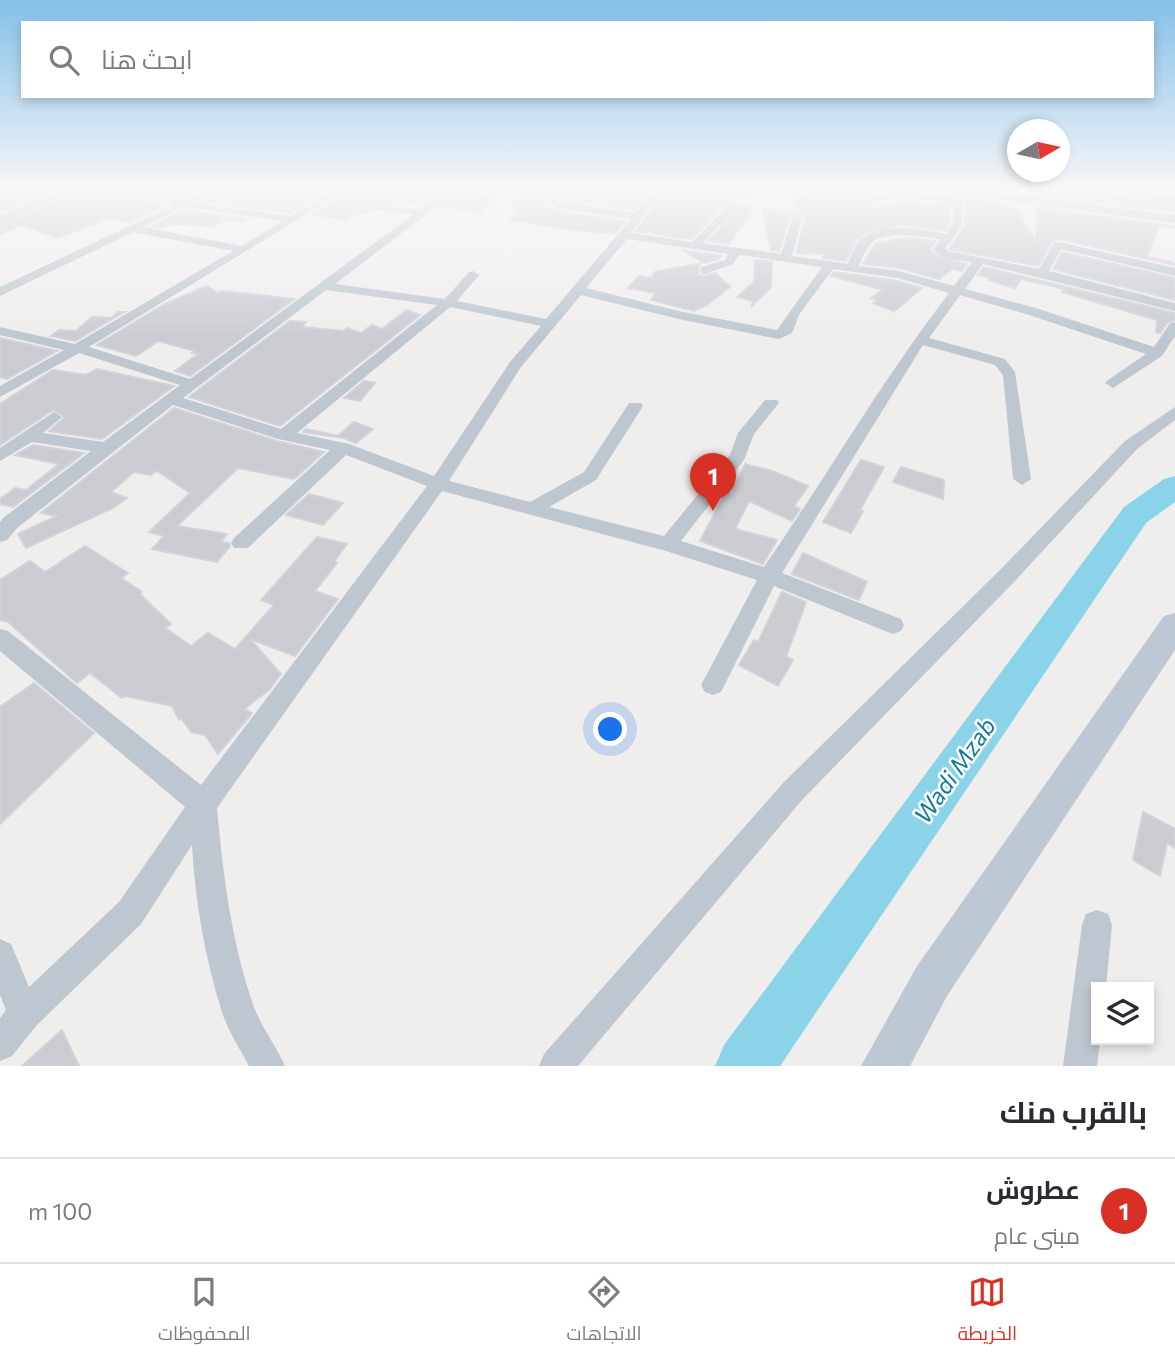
<!DOCTYPE html>
<html lang="ar">
<head>
<meta charset="utf-8">
<style>
  :root { --surface:#fff; --page:#f7f7f7; --text:#2b2b33; --muted:#7c7c81; --line:#e1e1e2; --accent:#d93025 }
  body { margin:0; font-family:Commissioner,Cairo,sans-serif; background:var(--page); color:var(--text); direction:rtl }
  .controls { position:absolute; right:21px; bottom:21px; display:grid; overflow:hidden; border-radius:0px; box-shadow:0 4px 10px #0003 }
  .controls button { width:63px; height:63px; display:grid; place-items:center; padding:0; border:0; border-bottom:2px solid var(--line); background:var(--surface); color:var(--text); font:35px sans-serif }
  .compass { position:absolute; left:1007px; top:119px; width:63px; height:63px; border-radius:50%; background:var(--surface); box-shadow:0 4px 10px #0003; rotate:81deg }
  .you { position:absolute; left:611px; top:730px; width:24px; height:24px; margin:-18px; border:5px solid #fff; border-radius:50%; background:#1a73e8; box-shadow:0 0 0 10px #1a73e833 }
  .badge { display:grid; place-items:center; width:46px; height:46px; border-radius:50%; background:var(--accent); color:#fff; font-size:23px; font-weight:700 }
  .pin { position:absolute; translate:-50% -58px; filter:drop-shadow(0 2px 4px #0008) }
  .pin::after { content:''; position:absolute; top:37px; width:24px; height:21px; background:inherit; clip-path:polygon(0 0,100% 0,50% 100%) }
  .list { margin:0; padding:0; list-style:none }
  h2 { display:flex; justify-content:space-between; align-items:center; height:91px; margin:0; padding:0 28px; font-size:30px }
  h2 small { font-size:23px; font-weight:400; color:var(--muted) }
  .list li { display:grid; grid-template-columns:46px 1fr auto; gap:21px; align-items:center; box-sizing:border-box; height:105px; padding:0 28px; border-top:2px solid var(--line) }
  .list b { display:block; font-size:26px; white-space:nowrap }
  .list p { margin:0; font-size:23px; white-space:nowrap; color:var(--muted) }
  .list em { font-size:23px; font-style:normal; color:var(--muted) }
  .icon { flex:none; width:38px; height:38px; fill:none; stroke:currentColor; stroke-width:2; stroke-linecap:round; stroke-linejoin:round }
  .map { position:relative; flex:none; width:1175px; height:1066px; overflow:hidden; direction:ltr }
  .search { position:absolute; background:var(--surface); box-shadow:0 4px 10px #0003; left:21px; right:21px; top:21px; height:77px; display:flex; align-items:center; gap:18px; box-sizing:border-box; padding:0 24px; border-radius:0px; color:var(--muted); font-size:26px }
  .sheet { height:196px; background:var(--surface) }
  nav { display:flex; justify-content:space-around; align-items:center; box-sizing:border-box; height:98px; border-top:2px solid var(--line); background:var(--surface); font-size:19px; color:var(--muted) }
  nav a { display:grid; justify-items:center; gap:4px }
  nav .on { color:var(--accent) }
  .map>svg:first-child { display:block }
</style>
</head>
<body>
<div class="map">
<svg width="1175" height="1066" viewBox="0 0 1175 1066">
  <rect width="100%" height="100%" fill="#f0eded"/>
  <g fill="none" stroke-linecap="round" stroke-linejoin="round">
    <polygon fill="#8bd3e8" fill-rule="evenodd" points="1175,476 1175,502 1146,523 780,1066 715,1066 724,1045 1124,507 1164,479"/>
  </g>
  <g fill="#caccd2" stroke="#d1d3d9" stroke-width="2">
    <polygon points="0,190 54,190 0,212"/>
    <polygon points="80,190 114,190 166,206 129,223 110,218 58,238 21,225 0,234 0,226"/>
    <polygon points="142,190 204,190 179,197"/>
    <polygon points="219,190 285,190 322,195 290,213 201,201"/>
    <polygon points="348,190 443,190 423,205 371,203 368,208 371,210 365,214 357,213 345,220 312,214 342,197"/>
    <polygon points="460,190 475,192 471,194 497,196 479,212 440,207"/>
    <polygon points="519,190 562,191 650,190 634,210 540,195 537,198 539,205 566,213 626,221 616,233 583,231 510,220 519,210 513,209"/>
    <polygon points="666,190 764,190 736,202 730,200 691,239 656,234 649,230 647,233 636,231"/>
    <polygon points="804,190 944,190 947,194 908,190 871,194 864,204 873,208 901,201 950,205 950,221 946,231 902,225 868,231 856,241 846,261 822,258 826,254 796,253 805,220 796,214 789,218 779,251 771,250 763,209 796,212 803,208 810,196"/>
    <polygon points="1046,190 1126,196 1127,191 1163,197 1175,194 1175,212 1045,196"/>
    <polygon points="965,198 1014,205 1036,241 1037,208 1175,226 1175,228 1159,225 1147,257 1172,262 1175,265 1059,239 1052,242 1038,266 949,249 965,226"/>
    <polygon points="739,206 754,208 729,244 708,241"/>
    <polygon points="184,210 247,219 243,221 224,220 211,227 186,224 170,224 161,228 151,226"/>
    <polygon points="905,238 936,241 930,250 935,255 967,264 962,271 952,269 939,279 900,268 863,264 876,243"/>
    <polygon points="682,250 721,256 718,259 704,263"/>
    <polygon points="1062,252 1175,278 1175,300 1053,269"/>
    <polygon points="755,260 772,262 771,287 752,306 753,301 737,297 754,282"/>
    <polygon points="703,263 699,265 699,275 706,276 715,273 730,287 707,305 694,311 651,300 656,293 628,288 639,276 651,278 655,272"/>
    <polygon points="984,267 1175,313 1175,320 1168,322 1160,333 1156,332 1157,320 1062,292 1065,289 1021,279 1015,288 988,280 990,277 978,275"/>
    <polygon points="834,272 897,281 922,288 894,311 873,303 877,300 871,298 883,290 831,276"/>
    <polygon points="207,286 218,293 222,291 294,299 190,376 175,371 198,354 192,353 195,351 158,341 136,356 97,345 165,304"/>
    <polygon points="407,310 420,315 280,426 189,397 290,321 306,322 302,327 344,331 347,328 361,333 372,325 382,329"/>
    <polygon points="118,312 124,312 75,341 51,336 59,330 76,331 92,317 111,318"/>
    <polygon points="0,338 57,351 7,379 0,377"/>
    <polygon points="97,369 174,386 102,439 49,431 65,417 53,410 0,445 0,404 53,370 86,375"/>
    <polygon points="364,381 375,383 360,401 344,398"/>
    <polygon points="174,408 277,441 324,452 294,479 238,468 177,526 227,534 221,542 229,543 230,546 217,562 152,549 164,536 149,532 190,493 157,471 151,475 134,472 111,492 127,498 113,508 26,548 18,534 57,516 41,513"/>
    <polygon points="354,422 373,429 356,443 344,438 303,432 306,429 338,436"/>
    <polygon points="33,445 84,453 13,507 0,504 0,499 15,488 26,490 59,464 15,455"/>
    <polygon points="861,460 884,467 860,510 863,511 851,533 823,522"/>
    <polygon points="745,464 772,471 808,486 794,506 800,509 792,521 749,501 735,529 777,540 763,564 700,541 726,492 732,494"/>
    <polygon points="901,467 944,480 943,499 893,482"/>
    <polygon points="309,494 343,503 323,525 286,515"/>
    <polygon points="317,537 347,544 334,562 337,563 315,591 338,599 295,656 250,639 281,674 269,690 244,709 252,713 218,754 205,735 191,732 181,718 179,720 172,706 125,696 122,698 90,673 77,683 8,622 0,620 0,580 30,561 45,572 85,546 128,573 121,578 142,592 140,594 171,624 165,628 191,646 208,633 235,649 274,605 261,600"/>
    <polygon points="803,553 867,582 859,600 792,574"/>
    <polygon points="782,592 806,602 786,657 793,660 778,686 739,665 754,640 758,642"/>
    <polygon points="34,683 94,733 0,824 0,707"/>
    <polygon points="1143,812 1175,829 1175,848 1167,843 1160,876 1133,860"/>
    <polygon points="62,1030 79,1066 22,1066"/>
  </g>
  <g fill="none" stroke-linecap="round" stroke-linejoin="round">
    <g fill="#bec7cf" fill-rule="evenodd">
      <path d="M117,190C139,189 158,198 179,200C190,201 202,190 217,190L193,203L291,216L335,190H346L89,347L190,379L414,214L376,210L371,207L372,205L421,209L447,190H458L335,284L445,299L469,272L473,271L479,275L457,301L546,319L631,219L567,210L540,202V198L635,213L653,190H663L631,233L692,242L732,202L737,205L736,207L703,243L781,254L792,219L797,216L802,219L792,256L848,264C851,256 854,246 860,240C881,220 922,230 947,234L953,222V203C928,201 894,193 872,206L867,203L871,197L908,193L953,197L955,190H963L962,226L945,249L948,251L1039,269L1054,243L1058,242L1175,268V276L1061,249L1049,271L1175,303V311L983,264L965,289L1036,308L1154,347L1170,323L1175,322V336L1162,356L1113,388L1105,383L1108,380L1146,354L1026,314L960,295L929,338L1005,359L1015,372L1031,479L1022,485L1013,479L1003,375L995,365L923,345L782,573L901,619L904,625L901,631L893,634L885,631L774,586L721,692L713,695L705,692L701,685L757,580L666,551L442,491L217,808C223,874 231,940 253,1004C260,1026 276,1045 285,1066H249C240,1049 228,1031 222,1012C205,959 195,901 192,845L141,924L36,1026L12,1056L0,1061V1018L6,1010L0,995V939L11,944L29,987L119,902L185,807L0,651V629L8,631L201,785L427,486L346,455L248,548H234L231,543L234,538L330,450L278,439L173,405L17,528L7,540L0,542V522L3,518L91,451L32,442L0,461V448L54,412L62,417L43,433L103,442L180,385L79,353L0,397V386L64,350L0,335V327L75,344L233,251L133,232L0,296V287L174,205ZM184,207L283,221L242,246L143,227ZM905,235L941,239L933,250C943,260 959,260 972,262L954,286L899,271L859,266C869,239 876,236 905,235ZM627,239L728,254L725,260L701,267V273L705,274L733,264L739,255L822,267L777,330L683,312L586,288ZM833,269L898,278L949,293C882,380 827,476 764,567L681,541L744,460L754,434L779,403L777,400H765L738,433L730,455L664,536L549,507L596,480L643,406L641,403H629L584,472L530,502L449,481L521,367L581,295L683,320L779,339L792,333L800,313ZM326,290L437,305L281,429L183,398ZM450,307L541,326L510,362L434,476L349,444L297,433Z"/>
      <polygon points="773,190 791,190 808,195 801,207 797,208 792,205 797,197"/>
      <polygon points="1034,190 1044,190 1040,200 1035,203 1030,200"/>
      <polygon points="1175,407 1175,420 1137,449 1014,582 802,800 578,1066 539,1066 544,1054 784,782 1000,570 1125,441"/>
      <polygon points="1097,910 1108,914 1112,925 1106,987 1096,987 1096,1040 1100,1040 1097,1066 1063,1066 1082,925 1086,914"/>
    </g>
    <g fill="#bec8d4" fill-rule="evenodd">
      <polygon points="60,190 78,190 0,224 0,215"/>
      <polygon points="946,190 981,190 1175,215 1175,223 953,194"/>
      <polygon points="1175,613 1175,650 947,996 910,1066 861,1066 917,966 1164,616"/>
    </g>
  </g>
  <linearGradient id="sky" x2="0" y2="1"><stop stop-color="#83c0e8"/><stop offset="0.56" stop-color="#f8f7f7"/><stop offset="1" stop-color="#f8f7f7" stop-opacity="0"/></linearGradient>
  <rect width="1175" height="339" fill="url(#sky)"/>
  <g text-anchor="middle" dominant-baseline="central" stroke-width="5" stroke-linejoin="round" paint-order="stroke">
    <g font-size="24" font-style="italic" fill="#127b9a" stroke="#fff">
      <text transform="translate(954 770) rotate(-55)">Wadi Mzab</text>
    </g>
  </g>
</svg>
<div class="controls">
<button><svg class="icon" aria-label="layers" viewBox="0 0 24 24"><path d="M12 4l9 5-9 5-9-5zM3 14l9 5 9-5"/></svg></button>
</div>
<svg class="compass" viewBox="-18 -18 36 36"><path d="M0-13l5 13h-10z" fill="#e53935"/><path d="M0 13l5-13h-10z" fill="#7c7c81"/></svg>
<div class="you"></div>
<div class="pin badge" style="left:713px;top:511px">1</div>
<div class="search"><svg class="icon" aria-label="search" viewBox="0 0 24 24"><circle cx="10" cy="10" r="6"/><path d="M15 15l6 6"/></svg>ابحث هنا</div>
</div>
<section class="sheet">
<h2>بالقرب منك<small></small></h2>
<ul class="list">
<li><span class="badge">1</span><div><b>عطروش</b><p>مبنى عام</p></div><em>100 m</em></li>
</ul>
</section>
<nav>
<a class="on"><svg class="icon" aria-label="map" viewBox="0 0 24 24"><path d="M3 6l6-2 6 2 6-2v14l-6 2-6-2-6 2zM9 4v14M15 6v14"/></svg>الخريطة</a>
<a><svg class="icon" aria-label="directions" viewBox="0 0 24 24"><path d="M12 3l9 9-9 9-9-9zM9 14v-3h6M13 9l2 2-2 2"/></svg>الاتجاهات</a>
<a><svg class="icon" aria-label="saved" viewBox="0 0 24 24"><path d="M7 4h10v16l-5-4-5 4z"/></svg>المحفوظات</a>
</nav>
</body>
</html>
